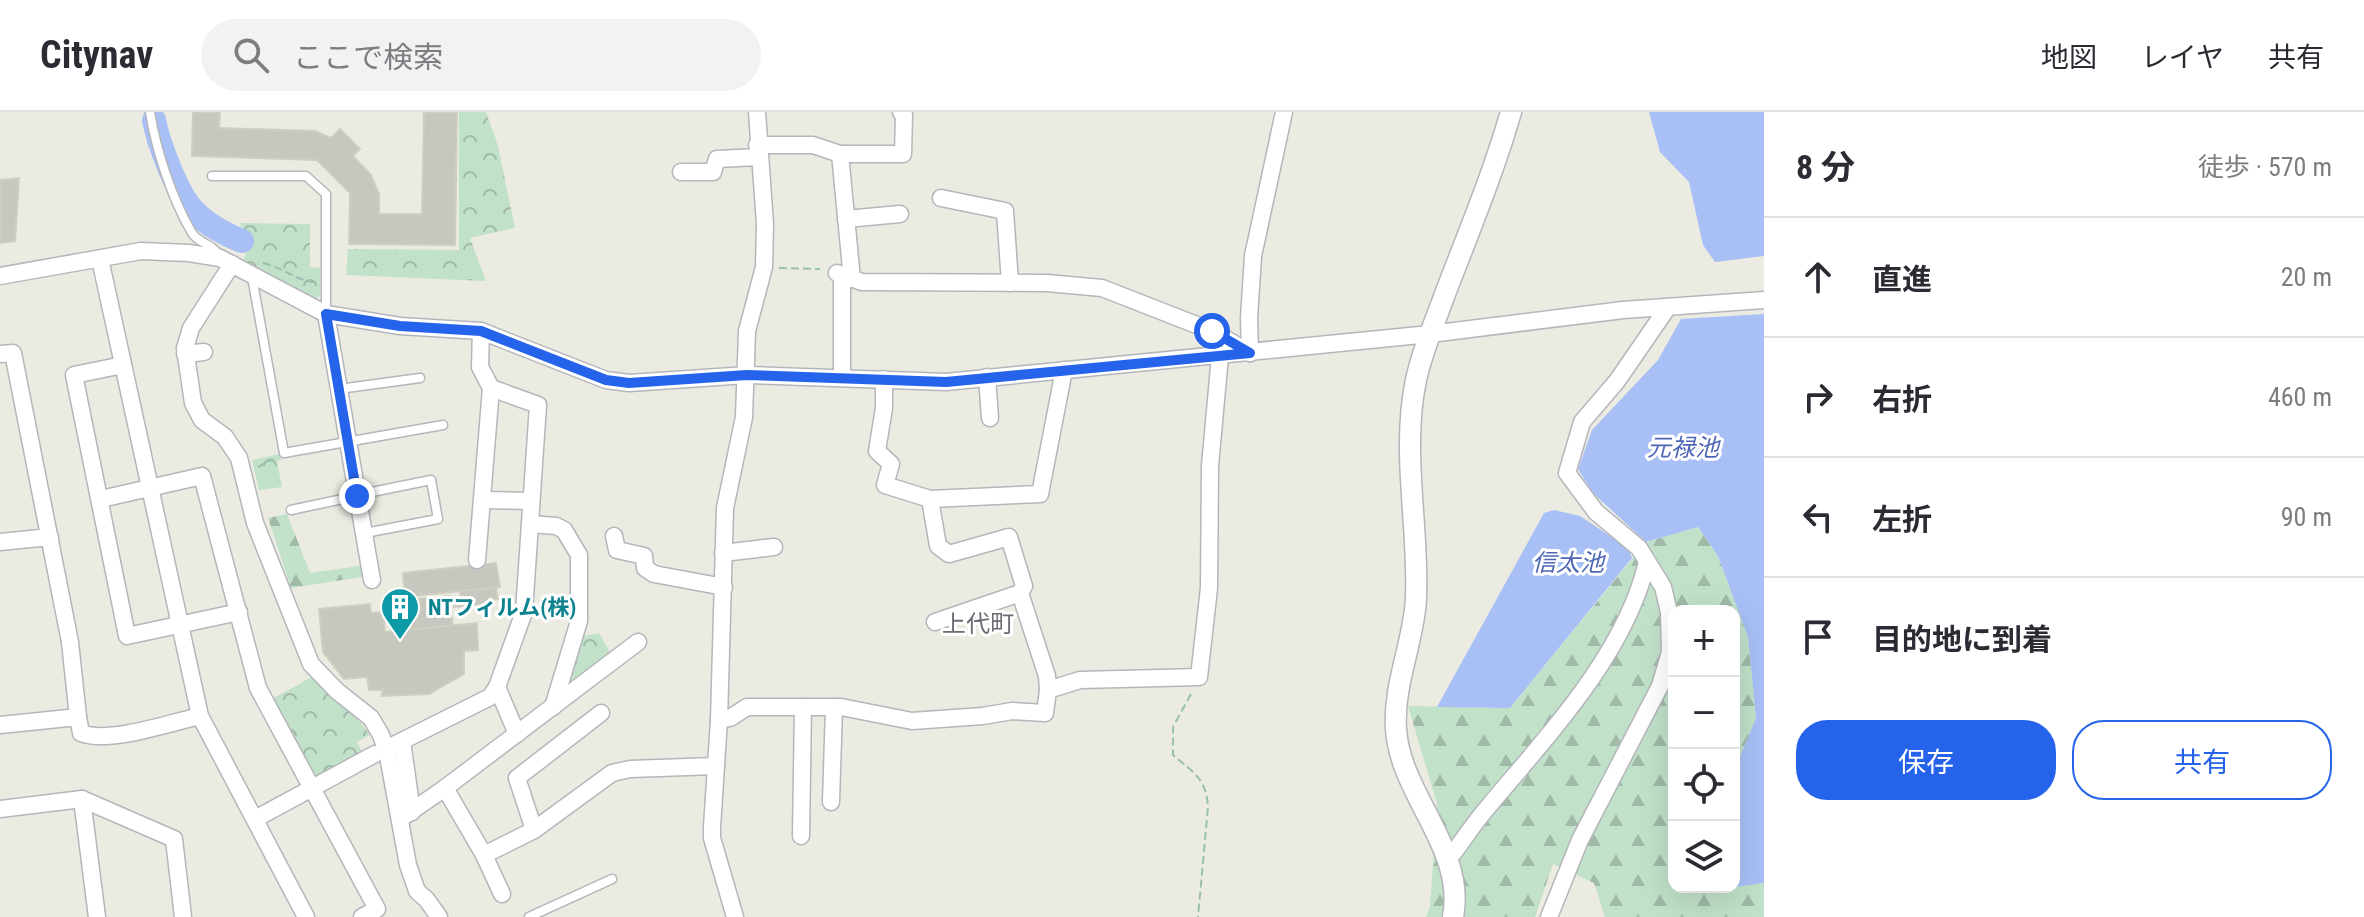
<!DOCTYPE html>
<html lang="ja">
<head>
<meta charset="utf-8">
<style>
  :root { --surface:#fff; --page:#f2f2f3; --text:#2b2b33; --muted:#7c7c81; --line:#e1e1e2; --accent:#2563eb }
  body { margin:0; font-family:"Roboto Condensed","Noto Sans JP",sans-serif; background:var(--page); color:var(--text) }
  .controls { position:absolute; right:24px; bottom:24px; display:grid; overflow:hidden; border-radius:16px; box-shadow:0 8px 32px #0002 }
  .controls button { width:72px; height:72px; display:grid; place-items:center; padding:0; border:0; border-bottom:2px solid var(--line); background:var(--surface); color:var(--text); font:40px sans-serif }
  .stop { position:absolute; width:24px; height:24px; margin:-18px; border:6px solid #2563eb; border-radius:50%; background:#fff }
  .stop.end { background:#2563eb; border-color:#fff; box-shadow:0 2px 8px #0008 }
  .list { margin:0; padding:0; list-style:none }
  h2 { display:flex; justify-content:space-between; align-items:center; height:104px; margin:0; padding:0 32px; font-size:34px }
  h2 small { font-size:26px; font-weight:400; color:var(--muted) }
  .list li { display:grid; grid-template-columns:52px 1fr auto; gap:24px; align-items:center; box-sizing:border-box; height:120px; padding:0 32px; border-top:2px solid var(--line) }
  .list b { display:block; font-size:30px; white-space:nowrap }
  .list em { font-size:26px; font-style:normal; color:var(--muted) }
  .actions { display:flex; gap:16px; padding:24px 32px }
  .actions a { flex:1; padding:18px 0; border:2px solid var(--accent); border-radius:32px; text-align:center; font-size:28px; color:var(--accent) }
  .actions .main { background:var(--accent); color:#fff }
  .icon { flex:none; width:44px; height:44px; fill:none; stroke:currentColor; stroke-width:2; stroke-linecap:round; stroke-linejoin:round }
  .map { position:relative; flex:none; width:1764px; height:805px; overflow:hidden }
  header { display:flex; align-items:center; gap:48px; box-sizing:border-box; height:112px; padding:0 40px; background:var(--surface); border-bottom:2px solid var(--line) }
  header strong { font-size:38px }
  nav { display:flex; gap:44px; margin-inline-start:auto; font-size:28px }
  .search { width:560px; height:72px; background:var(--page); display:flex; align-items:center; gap:20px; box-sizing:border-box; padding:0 28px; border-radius:44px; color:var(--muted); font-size:30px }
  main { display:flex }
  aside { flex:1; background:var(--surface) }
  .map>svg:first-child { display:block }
</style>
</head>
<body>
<header>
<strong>Citynav</strong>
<div class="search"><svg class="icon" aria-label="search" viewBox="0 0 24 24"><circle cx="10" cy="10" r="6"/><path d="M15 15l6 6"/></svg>ここで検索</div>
<nav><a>地図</a><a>レイヤ</a><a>共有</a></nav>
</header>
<main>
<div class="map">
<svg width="1764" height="805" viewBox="0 0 1764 805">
  <defs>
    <pattern id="forest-firs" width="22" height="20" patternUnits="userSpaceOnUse" patternTransform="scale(2)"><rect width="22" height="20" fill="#c1e1c9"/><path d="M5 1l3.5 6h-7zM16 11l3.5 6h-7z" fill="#a0baa7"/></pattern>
    <pattern id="park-crowns" width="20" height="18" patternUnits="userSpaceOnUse" patternTransform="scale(2)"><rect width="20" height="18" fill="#c1e1c9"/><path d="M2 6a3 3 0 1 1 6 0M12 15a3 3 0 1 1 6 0" fill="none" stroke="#a0baa7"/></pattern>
  </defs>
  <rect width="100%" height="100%" fill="#ebebe2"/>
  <g fill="url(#forest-firs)">
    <polygon points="287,402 310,461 366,453 368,464 291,476 268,406"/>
    <polygon points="1698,415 1718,444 1748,525 1756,606 1734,659 1734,499 1674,499 1674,775 1693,775 1692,781 1764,771 1764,805 1605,805 1594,771 1553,752 1535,805 1426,805 1430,795 1437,692 1408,594 1510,596 1646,430"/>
  </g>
  <g fill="url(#park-crowns)">
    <polygon points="459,0 486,0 498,34 515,116 470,126 486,169 346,163 348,137 459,138"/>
    <path d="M239,111L310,112V155L320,156V184L314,188L243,149C252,130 251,128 239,111Z"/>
    <polygon points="280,342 281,348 277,349 282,375 259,378 252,348"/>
    <polygon points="599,521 612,544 573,575 566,571 583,524"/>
    <path d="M312,565C330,586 355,600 370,623L357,630L363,642L318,666L311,664L270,588Z"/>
  </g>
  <g fill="#a8c0f6">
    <polygon points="1649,0 1764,0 1764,144 1715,150 1703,133 1689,70 1660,40"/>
    <polygon points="1764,202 1764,771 1692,781 1693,775 1734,775 1734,659 1756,606 1748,525 1718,444 1698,415 1646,430 1593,381 1578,357 1592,318 1658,248 1681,207"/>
    <polygon points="1554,398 1580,404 1628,436 1632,446 1510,596 1437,595 1544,401"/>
  </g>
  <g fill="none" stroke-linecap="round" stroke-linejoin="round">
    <path stroke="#a8c0f6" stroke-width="24" d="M154,8C158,30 178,84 194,99C206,112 226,123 242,129"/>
  </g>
  <g fill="#c7c6bf" stroke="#cfcfc1" stroke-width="2">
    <polygon points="193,0 220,0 219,16 315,19 331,26 340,17 360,37 353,44 371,63 379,82 379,102 422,102 424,0 457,0 455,133 349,132 350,81 317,48 192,44"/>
    <polygon points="19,66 15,129 0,131 0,68"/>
    <polygon points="496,451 500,475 405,485 403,461"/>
    <polygon points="496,476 498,487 494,488 494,492 454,495 453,488 461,487 460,479"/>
    <polygon points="449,484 453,514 409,518 406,488"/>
    <polygon points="370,492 371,501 383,500 385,520 477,511 478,538 464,539 464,562 429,582 381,584 383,578 369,578 367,565 344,567 323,540 319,497"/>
  </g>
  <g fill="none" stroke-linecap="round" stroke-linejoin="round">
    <defs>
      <g id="service">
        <path d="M150,0C156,38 172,87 192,121C199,132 214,132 220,145"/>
        <polyline points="212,64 306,64 326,82 326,201"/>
        <polyline points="252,165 284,341 443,313"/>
        <polyline points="339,277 420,266"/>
        <polyline points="357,383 431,368 438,407 365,421"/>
        <polyline points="291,398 357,384"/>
        <polyline points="529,805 612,767"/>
      </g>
      <g id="minor">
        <polyline points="757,33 813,33 840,42 903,42 904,3 901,0"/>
        <polyline points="840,42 852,167"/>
        <polyline points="681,60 713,60 717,47 759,45"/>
        <polyline points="941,86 1005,99 1010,171"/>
        <polyline points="846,107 900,102"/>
        <polyline points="100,147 200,604 306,805"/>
        <polyline points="232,152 191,216 185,236 193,291 202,308 225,325 239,346 255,411 311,552 337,579 371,606 381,623 388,644 408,753 417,779 427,788 439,805"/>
        <polyline points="837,161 862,170 1047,171 1102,176 1212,219 1250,241"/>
        <polyline points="842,163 842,266"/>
        <polyline points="0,164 141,139 189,141 220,146 326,202 400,214 481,219 606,268 629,271 747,263 946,270 1430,222 1623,198 1764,188"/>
        <polyline points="326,202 372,468"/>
        <polyline points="1250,241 1249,206 1253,144 1284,0"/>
        <polyline points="0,242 13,241 70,530 78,605"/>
        <polyline points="185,242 204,240"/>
        <polyline points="123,253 74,263 127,524 239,500"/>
        <polyline points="987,265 990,306"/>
        <polyline points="884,267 884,296 877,339 891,352 885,373 930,387 938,434 949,442 1009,425 1024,474 1020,481 935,510"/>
        <polyline points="101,387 202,364 258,576 377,797 362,805"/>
        <polyline points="930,387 1040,382 1064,258"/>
        <polyline points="483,388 531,389"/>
        <polyline points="530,412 556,414 564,418 579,443 579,509 553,595"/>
        <polyline points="614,424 617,438 644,444 645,456 654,462 724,475"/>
        <polyline points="0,430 50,425"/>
        <polyline points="723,441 774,435"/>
        <polyline points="477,448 491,276"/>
        <polyline points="497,575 517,622"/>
        <polyline points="1048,578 1080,568 1199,565 1209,476 1210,354 1220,244"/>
        <polyline points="719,608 730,606 747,595 841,595 912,609 983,604 1012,599 1045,601 1048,578 1047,564 1020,481"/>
        <path d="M0,613L78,605L81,621C109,632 169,611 200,604"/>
        <polyline points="402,629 412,700"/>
        <polyline points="386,637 490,585 497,575 524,500 538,293 491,276 480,255 481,219"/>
        <polyline points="445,676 484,743 502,782"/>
        <polyline points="82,687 97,805"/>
        <polyline points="831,690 834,595"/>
        <polyline points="0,697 82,687 174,727 183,805"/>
        <polyline points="255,707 375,642"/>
        <polyline points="400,707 445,676 638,530"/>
        <polyline points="534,718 517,666 601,601"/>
        <polyline points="801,724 803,595"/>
        <polyline points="484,743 534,718 612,661 630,657 716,654"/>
        <path d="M1447,749C1461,732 1473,712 1488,695C1547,624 1625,543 1647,450"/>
        <polyline points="735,805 712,726 712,715 719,608 725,396 744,305 747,219 764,155 765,112 757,0"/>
        <polyline points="1549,805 1580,728 1660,574 1670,540 1669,500 1663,475 1639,436 1596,400 1567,361 1582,310 1617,269 1668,195"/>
      </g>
      <path id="tertiary" d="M1453,805C1466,736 1400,683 1396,617C1393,572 1414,530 1416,486C1419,414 1401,339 1416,268C1422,239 1435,210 1445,182C1468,122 1493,62 1511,0"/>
    </defs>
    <use href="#service" stroke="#b4b6bb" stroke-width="11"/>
    <use href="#minor" stroke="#b4b6bb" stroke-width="19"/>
    <use href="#tertiary" stroke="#b4b6bb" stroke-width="23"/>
    <g stroke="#9ac1af" stroke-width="2" stroke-dasharray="8 4" stroke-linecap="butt">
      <path d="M263,151C282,155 298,170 316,170"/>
      <polyline points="779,156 820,157"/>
      <polyline points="258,355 273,347"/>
      <path d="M1191,582L1173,615V643C1194,661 1206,666 1208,695L1198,805"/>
    </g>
    <use href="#service" stroke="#fff" stroke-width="8"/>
    <use href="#minor" stroke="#fff" stroke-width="16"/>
    <use href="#tertiary" stroke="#fff" stroke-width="20"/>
  </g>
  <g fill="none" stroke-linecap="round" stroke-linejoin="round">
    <polyline stroke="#2563eb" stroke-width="10" points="357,384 326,202 400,214 481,219 606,268 629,271 747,263 946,270 1250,241 1212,219"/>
  </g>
  <defs>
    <symbol id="building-pin" viewBox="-11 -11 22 30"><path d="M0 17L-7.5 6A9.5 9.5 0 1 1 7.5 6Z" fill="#0f9aa8" stroke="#fff"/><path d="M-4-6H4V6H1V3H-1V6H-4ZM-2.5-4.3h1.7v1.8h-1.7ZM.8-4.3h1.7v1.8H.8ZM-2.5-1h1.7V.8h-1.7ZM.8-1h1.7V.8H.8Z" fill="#fff"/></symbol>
  </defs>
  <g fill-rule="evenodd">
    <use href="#building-pin" x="378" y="473" width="44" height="60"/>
  </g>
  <g text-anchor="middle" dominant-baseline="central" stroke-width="6" stroke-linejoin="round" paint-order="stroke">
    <g font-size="22" font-weight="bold" fill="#0d838f" stroke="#fff" text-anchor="start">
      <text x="428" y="495">NTフィルム(株)</text>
    </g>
    <g font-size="24" font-style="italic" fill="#4e66b6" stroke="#fff">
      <text x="1683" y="336">元禄池</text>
      <text x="1568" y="451">信太池</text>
    </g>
    <g font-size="24" fill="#6b6d73" stroke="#fff">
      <text x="978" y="512">上代町</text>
    </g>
  </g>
</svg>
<div class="controls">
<button>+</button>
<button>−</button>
<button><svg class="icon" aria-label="locate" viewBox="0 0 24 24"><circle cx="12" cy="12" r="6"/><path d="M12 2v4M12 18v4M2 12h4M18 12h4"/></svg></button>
<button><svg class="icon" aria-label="layers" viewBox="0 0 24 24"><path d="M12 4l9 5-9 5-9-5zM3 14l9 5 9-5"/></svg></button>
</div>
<div class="stop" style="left:1212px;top:219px"></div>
<div class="stop end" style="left:357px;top:384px"></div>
</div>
<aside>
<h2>8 分<small>徒歩 · 570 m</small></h2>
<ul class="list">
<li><svg class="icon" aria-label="ahead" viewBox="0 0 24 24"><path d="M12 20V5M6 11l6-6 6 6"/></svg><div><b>直進</b></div><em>20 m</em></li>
<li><svg class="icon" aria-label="right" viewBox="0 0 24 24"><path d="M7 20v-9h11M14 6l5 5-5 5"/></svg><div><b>右折</b></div><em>460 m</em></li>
<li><svg class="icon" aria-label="left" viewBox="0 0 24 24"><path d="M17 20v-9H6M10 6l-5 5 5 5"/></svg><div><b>左折</b></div><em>90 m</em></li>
<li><svg class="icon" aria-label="arrive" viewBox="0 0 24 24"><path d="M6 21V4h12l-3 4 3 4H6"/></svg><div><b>目的地に到着</b></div></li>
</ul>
<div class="actions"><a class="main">保存</a><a>共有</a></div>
</aside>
</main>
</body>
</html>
